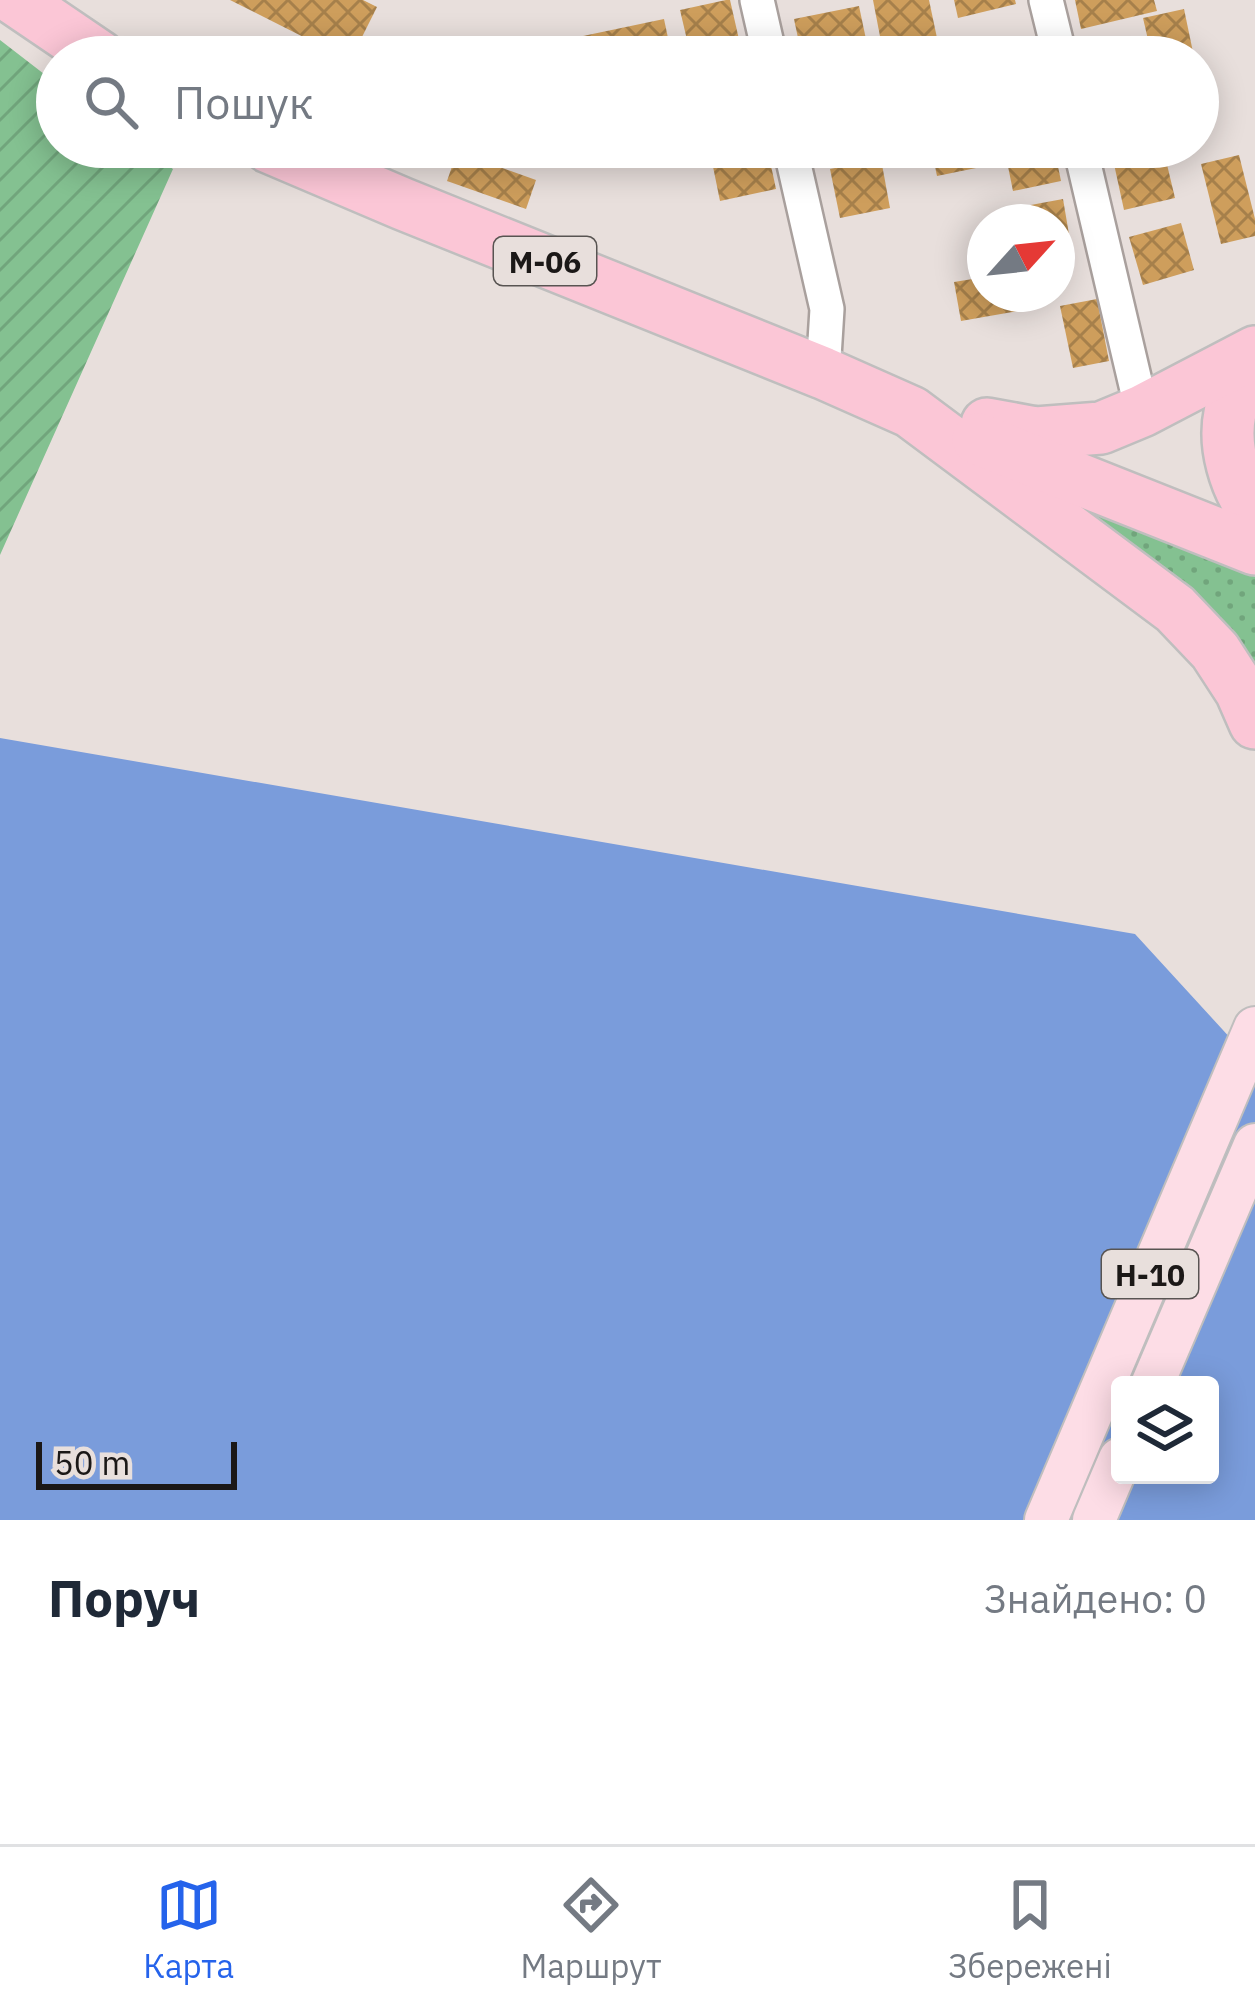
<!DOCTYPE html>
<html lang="uk">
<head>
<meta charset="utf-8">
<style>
  :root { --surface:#fff; --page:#f2f2f3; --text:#1f2937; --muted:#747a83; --line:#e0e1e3; --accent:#2563eb }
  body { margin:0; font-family:"IBM Plex Sans",sans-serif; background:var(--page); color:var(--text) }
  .controls { position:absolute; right:36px; bottom:36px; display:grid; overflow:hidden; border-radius:12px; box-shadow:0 6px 30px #0003 }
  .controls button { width:108px; height:108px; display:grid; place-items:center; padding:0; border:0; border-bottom:3px solid var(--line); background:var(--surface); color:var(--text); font:60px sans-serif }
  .compass { position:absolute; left:967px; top:204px; width:108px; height:108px; border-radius:50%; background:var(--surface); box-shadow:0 6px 30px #0003; rotate:63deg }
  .scale { position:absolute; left:36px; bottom:30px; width:201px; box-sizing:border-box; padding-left:12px; border:6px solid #1b1817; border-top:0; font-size:33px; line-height:42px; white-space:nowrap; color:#1b1817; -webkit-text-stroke:9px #e8dfdc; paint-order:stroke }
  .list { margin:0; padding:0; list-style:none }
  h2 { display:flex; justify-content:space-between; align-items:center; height:156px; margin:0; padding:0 48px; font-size:51px }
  h2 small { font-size:39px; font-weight:400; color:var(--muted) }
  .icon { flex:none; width:66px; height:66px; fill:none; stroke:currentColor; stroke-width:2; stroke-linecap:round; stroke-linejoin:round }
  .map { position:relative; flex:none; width:1255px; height:1520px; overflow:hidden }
  .search { position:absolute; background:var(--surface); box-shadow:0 6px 30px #0003; left:36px; right:36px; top:36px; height:132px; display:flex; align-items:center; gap:30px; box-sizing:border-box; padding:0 42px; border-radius:66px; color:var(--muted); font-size:45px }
  .sheet { height:324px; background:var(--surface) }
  nav { display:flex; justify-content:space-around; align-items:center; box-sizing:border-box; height:168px; border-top:3px solid var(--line); background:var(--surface); font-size:33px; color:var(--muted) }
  nav a { display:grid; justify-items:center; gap:6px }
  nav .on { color:var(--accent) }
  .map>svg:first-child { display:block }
</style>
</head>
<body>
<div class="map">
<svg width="1255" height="1520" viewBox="0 0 1255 1520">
  <defs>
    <pattern id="grass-dots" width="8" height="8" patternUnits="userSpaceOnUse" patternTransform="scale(3)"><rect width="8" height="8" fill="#84c191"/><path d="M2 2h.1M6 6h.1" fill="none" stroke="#71a57c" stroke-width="1.8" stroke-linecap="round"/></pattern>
    <pattern id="garden-furrows" width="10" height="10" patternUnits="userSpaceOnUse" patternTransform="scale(3)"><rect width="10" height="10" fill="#84c191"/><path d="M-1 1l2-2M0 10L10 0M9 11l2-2" fill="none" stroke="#71a57c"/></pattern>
    <pattern id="building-cross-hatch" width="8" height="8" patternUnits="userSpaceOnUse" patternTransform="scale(3)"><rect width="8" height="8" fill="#ce9e5c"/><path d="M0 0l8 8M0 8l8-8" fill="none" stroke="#a6804b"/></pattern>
  </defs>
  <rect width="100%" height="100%" fill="#e8dfdc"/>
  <polygon fill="url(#grass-dots)" points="1076,500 1255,574 1255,676 1076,518"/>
  <polygon fill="url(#garden-furrows)" points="0,40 57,84 57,147 142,147 173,169 0,555"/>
  <path fill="#7a9cdb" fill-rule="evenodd" d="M0,738L1135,934L1255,1065V1520H0ZM1120,1385H1210V1475H1120Z"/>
  <g fill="url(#building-cross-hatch)">
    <polygon points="230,0 363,0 377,7 352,57 343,57"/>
    <polygon points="726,0 730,0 743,57 691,57 680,10"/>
    <polygon points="873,0 929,0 941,57 884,57"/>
    <polygon points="954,0 1015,0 1016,4 958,18"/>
    <polygon points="1075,0 1154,0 1157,11 1081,29"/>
    <polygon points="859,6 867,44 802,57 794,19"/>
    <polygon points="1184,9 1194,57 1152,57 1143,18"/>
    <polygon points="664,19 672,57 493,57 493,55"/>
    <polygon points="1024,47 1026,57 986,57 986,55"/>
    <polygon points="709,147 767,147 776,189 720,201"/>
    <polygon points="931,147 976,147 981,167 937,176"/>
    <polygon points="1004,147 1054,147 1061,181 1013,191"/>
    <polygon points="457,152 536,180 526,209 447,181"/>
    <polygon points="1164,152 1175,198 1124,210 1114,164"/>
    <polygon points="1239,155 1255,219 1255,236 1221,244 1201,164"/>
    <polygon points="881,159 890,208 840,218 830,169"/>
    <polygon points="1063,199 1071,246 1057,249 1057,222 1018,222 1015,208"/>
    <polygon points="1181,223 1194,270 1143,285 1129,237"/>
    <polygon points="985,277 985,294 1015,294 1018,311 961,321 954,282"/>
    <polygon points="1097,299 1109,361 1073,368 1060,306"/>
  </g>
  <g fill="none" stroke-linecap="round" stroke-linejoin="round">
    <defs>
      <g id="minor">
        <polyline points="757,0 770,57"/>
        <polyline points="1046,0 1060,57"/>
        <polyline points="790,147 827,309 823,373"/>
        <polyline points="1080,147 1142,411"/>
      </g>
      <g id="major">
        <polyline points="1152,1385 1255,1145"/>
        <polyline points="1046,1520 1255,1028"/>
        <polyline points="1094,1520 1120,1459"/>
      </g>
      <g id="highway">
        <polyline points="16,0 100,57"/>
        <polyline points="269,147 403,204 823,373 911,412 1175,609 1215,651 1241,691 1255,723"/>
        <path d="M1255,365L1250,369C1244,383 1233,399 1230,413C1223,446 1235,486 1255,513"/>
        <polyline points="987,424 1036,433 1101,428 1142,411 1255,352"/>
        <polyline points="978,439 1255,549"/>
      </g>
    </defs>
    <use href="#minor" stroke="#a9a09d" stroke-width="38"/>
    <use href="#major" stroke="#bfbebe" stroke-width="46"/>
    <use href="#highway" stroke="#bfbebe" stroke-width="56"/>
    <use href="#minor" stroke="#fff" stroke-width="33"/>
    <use href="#major" stroke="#fddde6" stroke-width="42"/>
    <use href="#highway" stroke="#fbc6d6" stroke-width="51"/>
  </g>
  <g text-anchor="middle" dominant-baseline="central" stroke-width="12" stroke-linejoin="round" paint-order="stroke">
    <g fill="#e8dfdc" stroke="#585452" stroke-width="3">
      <rect x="494" y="237" width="102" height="48" rx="9"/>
      <rect x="1102" y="1250" width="96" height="48" rx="9"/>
    </g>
    <g font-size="30" font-weight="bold" fill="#1b1817">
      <text x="545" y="261">М-06</text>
      <text x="1150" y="1274">Н-10</text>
    </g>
  </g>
</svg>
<div class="controls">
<button><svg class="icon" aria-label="layers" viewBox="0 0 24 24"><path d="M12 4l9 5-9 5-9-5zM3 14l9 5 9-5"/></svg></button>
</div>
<svg class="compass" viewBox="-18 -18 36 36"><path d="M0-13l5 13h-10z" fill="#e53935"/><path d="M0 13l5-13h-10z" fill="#747a83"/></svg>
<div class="scale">50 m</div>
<div class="search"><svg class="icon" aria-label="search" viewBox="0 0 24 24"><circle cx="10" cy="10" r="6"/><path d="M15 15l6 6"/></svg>Пошук</div>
</div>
<section class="sheet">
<h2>Поруч<small>Знайдено: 0</small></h2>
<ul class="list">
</ul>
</section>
<nav>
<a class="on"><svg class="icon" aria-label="map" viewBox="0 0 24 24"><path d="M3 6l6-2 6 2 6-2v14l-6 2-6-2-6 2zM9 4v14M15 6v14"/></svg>Карта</a>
<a><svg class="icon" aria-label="directions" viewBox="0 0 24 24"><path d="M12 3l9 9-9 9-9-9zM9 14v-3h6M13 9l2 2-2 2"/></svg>Маршрут</a>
<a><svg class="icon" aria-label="saved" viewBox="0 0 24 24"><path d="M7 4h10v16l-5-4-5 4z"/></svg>Збережені</a>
</nav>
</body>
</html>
